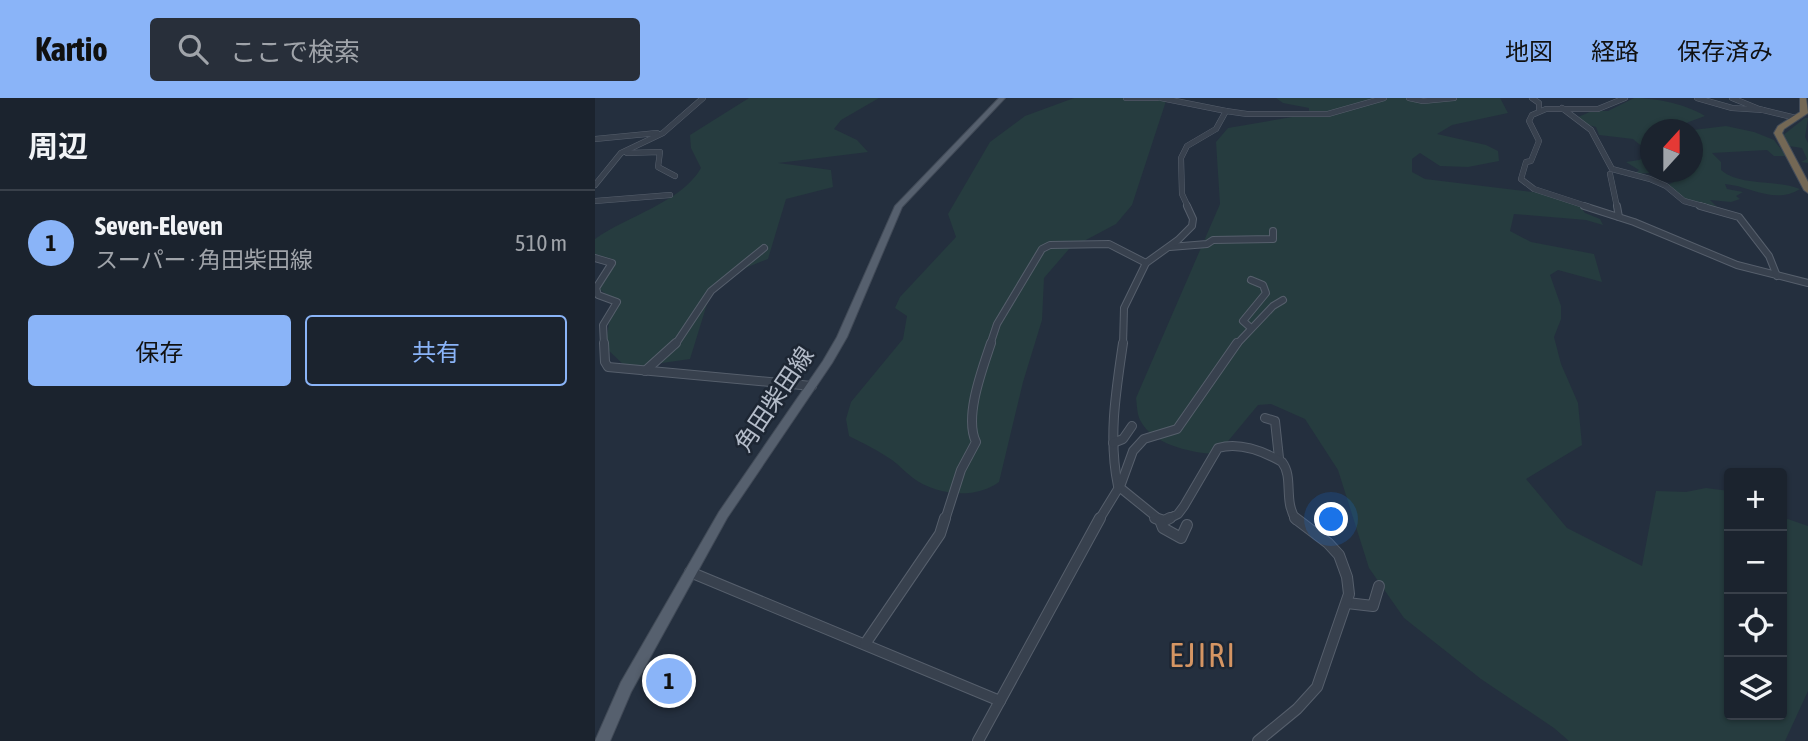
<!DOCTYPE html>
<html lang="ja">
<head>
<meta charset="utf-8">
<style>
  :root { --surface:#1b232e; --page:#282f3a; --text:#f1f3f6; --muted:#a0a4aa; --line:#39404a; --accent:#8ab4f8 }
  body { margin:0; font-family:"Asap Condensed","Noto Sans JP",sans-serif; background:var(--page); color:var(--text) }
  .controls { position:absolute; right:21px; bottom:21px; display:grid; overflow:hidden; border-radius:7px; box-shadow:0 2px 5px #0004 }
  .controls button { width:63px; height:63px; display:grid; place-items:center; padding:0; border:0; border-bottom:2px solid var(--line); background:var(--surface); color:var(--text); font:35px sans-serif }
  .compass { position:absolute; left:1045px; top:21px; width:63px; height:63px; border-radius:50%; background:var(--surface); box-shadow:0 2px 5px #0004; rotate:21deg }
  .you { position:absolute; left:737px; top:422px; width:24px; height:24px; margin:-18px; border:5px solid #fff; border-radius:50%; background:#1a73e8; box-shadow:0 0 0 10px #1a73e833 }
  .badge { display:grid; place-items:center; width:46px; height:46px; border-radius:50%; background:var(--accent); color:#111; font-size:23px; font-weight:700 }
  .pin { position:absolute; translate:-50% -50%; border:4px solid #fff; box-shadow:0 2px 7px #0006 }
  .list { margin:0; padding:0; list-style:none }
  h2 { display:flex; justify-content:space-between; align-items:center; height:91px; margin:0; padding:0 28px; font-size:30px }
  h2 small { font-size:23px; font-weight:400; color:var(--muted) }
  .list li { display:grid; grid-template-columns:46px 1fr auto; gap:21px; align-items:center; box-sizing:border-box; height:105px; padding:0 28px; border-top:2px solid var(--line) }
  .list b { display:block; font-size:26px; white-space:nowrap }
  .list p { margin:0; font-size:23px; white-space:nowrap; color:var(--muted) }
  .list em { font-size:23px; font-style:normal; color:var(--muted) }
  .actions { display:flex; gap:14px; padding:21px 28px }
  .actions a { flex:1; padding:16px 0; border:2px solid var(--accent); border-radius:7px; text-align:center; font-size:24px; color:var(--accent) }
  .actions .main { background:var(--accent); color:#111 }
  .icon { flex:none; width:38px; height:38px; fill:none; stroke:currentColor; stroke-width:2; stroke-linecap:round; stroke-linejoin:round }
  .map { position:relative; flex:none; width:1213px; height:643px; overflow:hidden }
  header { display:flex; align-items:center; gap:42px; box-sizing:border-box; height:98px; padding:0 35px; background:var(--accent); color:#111 }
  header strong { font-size:33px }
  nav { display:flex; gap:38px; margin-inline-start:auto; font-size:24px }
  .search { width:490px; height:63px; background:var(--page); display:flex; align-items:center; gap:18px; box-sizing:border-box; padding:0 24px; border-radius:7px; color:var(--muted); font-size:26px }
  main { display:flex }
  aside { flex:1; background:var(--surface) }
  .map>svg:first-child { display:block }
</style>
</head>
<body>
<header>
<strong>Kartio</strong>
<div class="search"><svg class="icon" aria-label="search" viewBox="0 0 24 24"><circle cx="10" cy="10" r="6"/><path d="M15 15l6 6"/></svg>ここで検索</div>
<nav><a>地図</a><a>経路</a><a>保存済み</a></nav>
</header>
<main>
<aside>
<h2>周辺<small></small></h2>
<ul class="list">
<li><span class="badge">1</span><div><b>Seven-Eleven</b><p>スーパー · 角田柴田線</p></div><em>510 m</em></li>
</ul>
<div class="actions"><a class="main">保存</a><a>共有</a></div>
</aside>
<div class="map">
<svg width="1213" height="643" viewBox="0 0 1213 643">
  <rect width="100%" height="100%" fill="#242f3e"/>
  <g fill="#263c3f">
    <path d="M284,0L246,22L239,31L262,42L273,54L183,65L236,72L238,89L191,101L173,161L135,176L116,193L95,261L32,270L10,249L18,202L1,188L17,161L0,156V141C32,118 87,104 106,70L96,50L95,37L154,0Z"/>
    <path d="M479,0H572L537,107L521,126L474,151L449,180L447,222L428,284L404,384C380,402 341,397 318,380C310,374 304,367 297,362C284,353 268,345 254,338L251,321L256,304L308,241L312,218L300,210L305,199L361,139L353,116L395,44L430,18Z"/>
    <path d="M681,0H905L913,15L857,27L842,36L891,47L903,53L904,63L873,69L845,68L825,55L817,61V74L830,81L946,95L985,108L990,115L1005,121L1008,127L991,122L919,116L915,133L936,144L999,156L1007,184L963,172L955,177L966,208V221L959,239L966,266L983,305L987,347L931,381L972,430L1047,468L1061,393L1091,394L1111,390L1134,393V617H1187V419L1213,428V593L1190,643H974L959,630L886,581L809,520L774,470L743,372L710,321L676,306L663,307L629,348L618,356C593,354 557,346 545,322C542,316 542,307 541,300L625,106L621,44L633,30L709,17L714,13V10L688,5Z"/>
    <path d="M1039,0C1061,0 1091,6 1110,18L1083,28L1091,31L1056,32L1055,55L1038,41L1004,37L1001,29L990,26L981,20L997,13H1013Z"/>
    <polygon points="1210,20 1213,20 1210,39 1213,45 1213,65 1206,64 1212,61 1207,50 1194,48 1187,38"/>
    <path d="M1131,28L1159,34L1179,42L1191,58H1179L1172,52L1117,55L1126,64V72C1146,89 1181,81 1205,91C1180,107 1155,88 1130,86L1132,91L1148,94L1141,98L1145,101L1136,104L1115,102L1123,110L1095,104L1072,87L1079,84L1076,77L1069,74L1040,76L1044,72L1031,64L1044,62L1055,57L1056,74H1098V32Z"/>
  </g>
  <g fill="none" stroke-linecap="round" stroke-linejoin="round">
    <defs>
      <g id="minor-far3">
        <polyline points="531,0 562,0"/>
        <polyline points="566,0 631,13 621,31 592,48 586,60 587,96 593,109"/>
        <polyline points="814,0 828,3 859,0"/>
        <polyline points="937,0 944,5 944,10"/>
        <polyline points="1102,0 1137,10 1168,12"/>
        <polyline points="1137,0 1164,11 1201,20"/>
        <polyline points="967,10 996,32 1017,71 1055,81 1071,88 1089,103 1111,109"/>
        <polyline points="631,13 652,16 733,16 789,0"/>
        <polyline points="0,41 62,35"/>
        <polyline points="32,55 65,54 63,69 80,78"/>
        <polyline points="1015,76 1022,109"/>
        <polyline points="0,87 26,55 68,35 108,0"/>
        <polyline points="0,103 75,97"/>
        <polyline points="994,109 939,91 926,81 931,64 936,63 944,43 934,23 937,17 951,11 1003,11 1030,0"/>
      </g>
      <g id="minor-far2">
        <polyline points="989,108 1039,124 1142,167 1213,185"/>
        <polyline points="1022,108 1024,119"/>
        <polyline points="1105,108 1144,119 1174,158 1182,178"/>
        <polyline points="575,149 612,146 618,142 678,141 678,133"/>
        <polyline points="0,160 17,165 1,190 3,197 22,204 8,227 9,247"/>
        <polyline points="656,182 668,187 671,195 648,223 656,230"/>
        <polyline points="80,247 116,193 169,150"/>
        <polyline points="395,247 402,226 447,151 455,147 514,146 551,165"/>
        <polyline points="528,247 529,210 551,165 583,142 597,128 598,121 592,108"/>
        <polyline points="641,247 678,208 688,202"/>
      </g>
      <g id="minor-far1">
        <polyline points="9,245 10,264 13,269 217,288"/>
        <path d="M528,245C521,293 513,340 523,388L565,422"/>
        <polyline points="50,273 81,245"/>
        <polyline points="670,320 680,323 684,360"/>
        <polyline points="518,345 528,341 537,328"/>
        <path d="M350,422L366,372L381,344C369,319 387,272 396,245"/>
        <polyline points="504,422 526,386 538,353 549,341 582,331 642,245"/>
        <path d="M571,422L583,416L589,408L623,350C644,344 668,353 687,364C699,380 688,402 701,422"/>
      </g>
      <g id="minor">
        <polyline points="560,420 569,423 575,420"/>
        <polyline points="565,422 568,430 586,440 592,427"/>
        <polyline points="95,474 405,603"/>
        <polyline points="752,505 778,508 784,488"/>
        <polyline points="270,546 345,436 350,420"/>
        <polyline points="383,643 505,420"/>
        <polyline points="663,643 702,611 722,589 754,496 752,479 744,457 733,445 700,420"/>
      </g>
      <polygon id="major" points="404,0 410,0 307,109 252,239 237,265 132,420 36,594 15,643 0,643 26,584 124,414 228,263 242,239 300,108"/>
      <polygon id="highway" points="1205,0 1211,0 1213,15 1189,31 1187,35 1213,84 1213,95 1209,92 1179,35 1183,28 1205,14"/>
    </defs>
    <use href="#minor-far3" stroke="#565f6c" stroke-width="6"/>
    <use href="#minor-far2" stroke="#565f6c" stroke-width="8"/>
    <use href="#minor-far1" stroke="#565f6c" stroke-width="10"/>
    <use href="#minor" stroke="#565f6c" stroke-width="12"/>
    <use href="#major" stroke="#414a57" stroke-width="2"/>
    <use href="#highway" stroke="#434c59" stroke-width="2"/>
    <use href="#minor-far3" stroke="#38414e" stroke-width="5"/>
    <use href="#minor-far2" stroke="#38414e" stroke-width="6"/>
    <use href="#minor-far1" stroke="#38414e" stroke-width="8"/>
    <use href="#minor" stroke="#38414e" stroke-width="10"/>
    <use href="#major" fill="#56606e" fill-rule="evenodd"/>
    <use href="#highway" fill="#746855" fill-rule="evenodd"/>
  </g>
  <g text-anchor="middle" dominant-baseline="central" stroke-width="5" stroke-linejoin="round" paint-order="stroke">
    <g font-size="24" fill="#b4bcc9" stroke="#1d2633">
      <text transform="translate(179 301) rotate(-56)">角田柴田線</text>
    </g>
    <g font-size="33" letter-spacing="2" fill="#d59563" stroke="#1d2633">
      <text x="608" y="557">EJIRI</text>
    </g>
  </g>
</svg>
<div class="controls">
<button>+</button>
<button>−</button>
<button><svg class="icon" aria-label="locate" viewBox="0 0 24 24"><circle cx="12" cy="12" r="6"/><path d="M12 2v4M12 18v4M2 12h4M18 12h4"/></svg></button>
<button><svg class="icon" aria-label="layers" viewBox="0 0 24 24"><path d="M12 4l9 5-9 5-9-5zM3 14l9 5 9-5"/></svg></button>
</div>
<svg class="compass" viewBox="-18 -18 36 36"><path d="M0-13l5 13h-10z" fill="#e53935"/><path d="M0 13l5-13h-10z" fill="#a0a4aa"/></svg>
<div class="you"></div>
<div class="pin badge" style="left:74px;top:583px">1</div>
</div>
</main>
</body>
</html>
